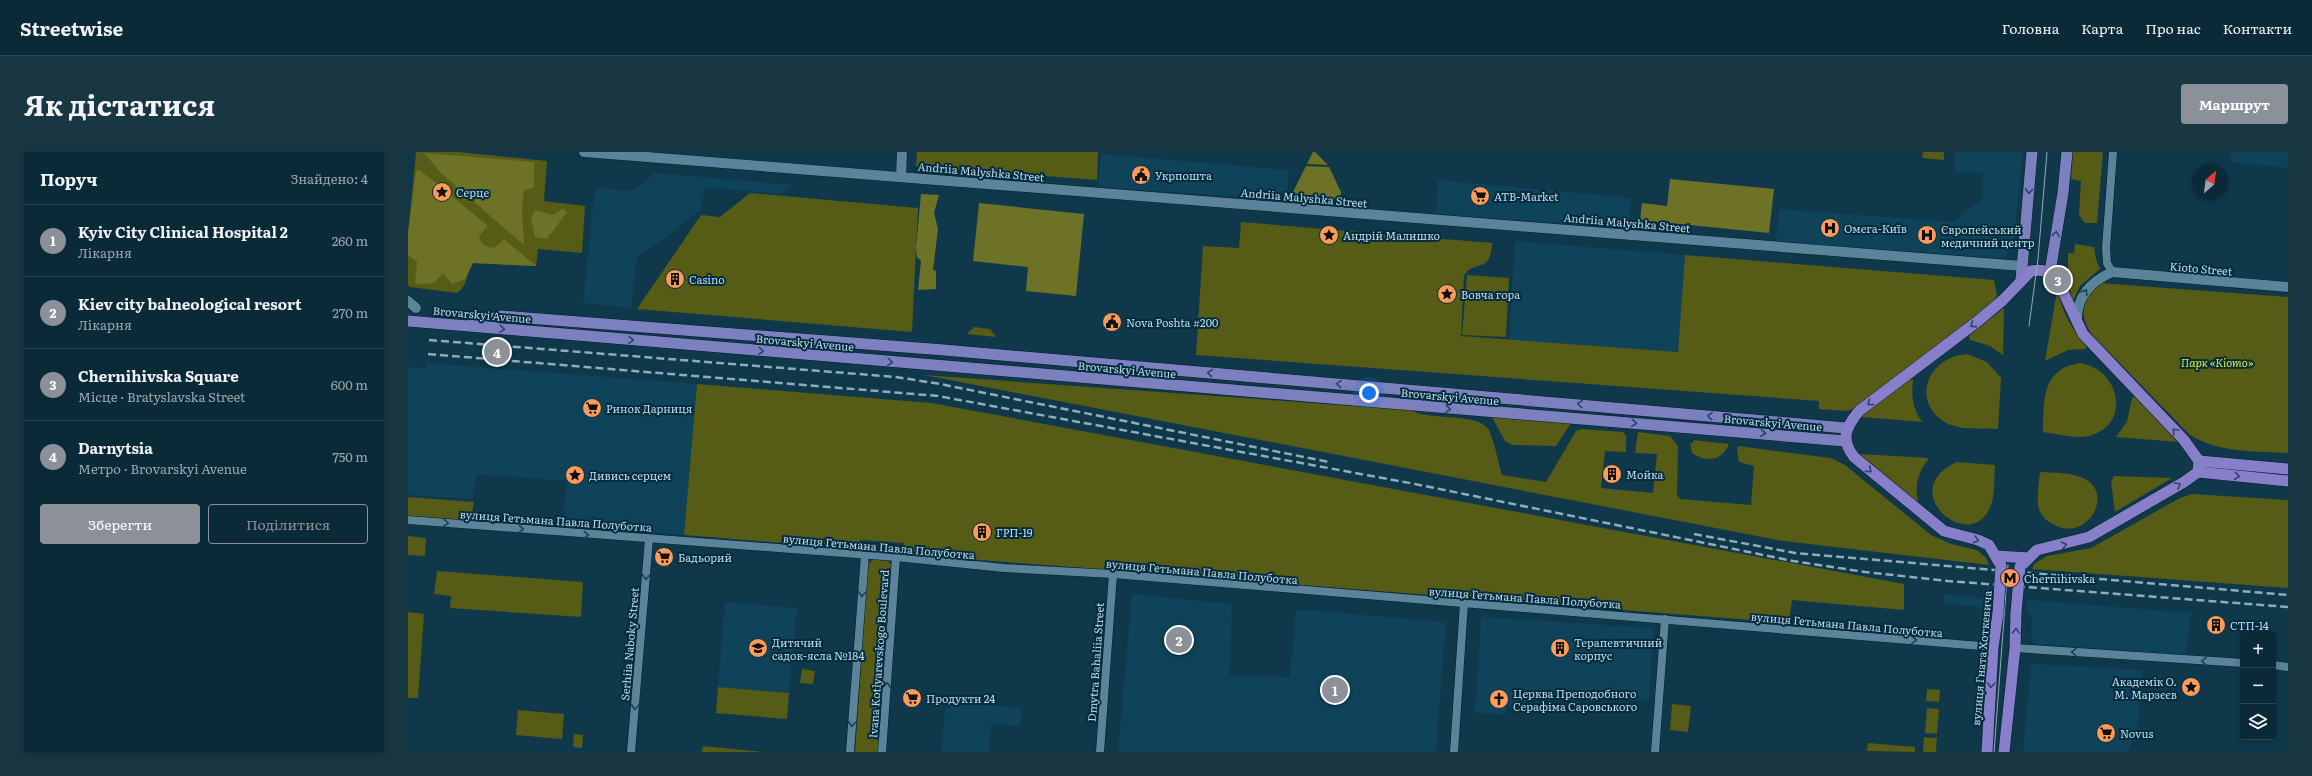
<!DOCTYPE html>
<html lang="uk">
<head>
<meta charset="utf-8">
<style>
  :root { --surface:#0b2a38; --page:#193643; --text:#f1f3f6; --muted:#9aa7ae; --line:#2b4653; --accent:#8c9099 }
  body { margin:0; font-family:Literata,serif; background:var(--page); color:var(--text) }
  .controls { position:absolute; right:12px; bottom:12px; display:grid; overflow:hidden; border-radius:4px; box-shadow:0 2px 6px #0003 }
  .controls button { width:36px; height:36px; display:grid; place-items:center; padding:0; border:0; border-bottom:1px solid var(--line); background:var(--surface); color:var(--text); font:20px sans-serif }
  .compass { position:absolute; left:1784px; top:12px; width:36px; height:36px; border-radius:50%; background:var(--surface); box-shadow:0 2px 6px #0003; rotate:28deg }
  .you { position:absolute; left:961px; top:241px; width:14px; height:14px; margin:-10px; border:3px solid #fff; border-radius:50%; background:#1a73e8; box-shadow:0 0 0 6px #1a73e833 }
  .badge { display:grid; place-items:center; width:26px; height:26px; border-radius:50%; background:var(--accent); color:#fff; font-size:13px; font-weight:700 }
  .pin { position:absolute; translate:-50% -50%; border:2px solid #fff; box-shadow:0 1px 4px #0006 }
  .list { margin:0; padding:0; list-style:none }
  h2 { display:flex; justify-content:space-between; align-items:center; height:52px; margin:0; padding:0 16px; font-size:17px }
  h2 small { font-size:13px; font-weight:400; color:var(--muted) }
  .list li { display:grid; grid-template-columns:26px 1fr auto; gap:12px; align-items:center; box-sizing:border-box; height:72px; padding:0 16px; border-top:1px solid var(--line) }
  .list b { display:block; font-size:15px; white-space:nowrap }
  .list p { margin:0; font-size:13px; white-space:nowrap; color:var(--muted) }
  .list em { font-size:13px; font-style:normal; color:var(--muted) }
  .actions { display:flex; gap:8px; padding:12px 16px }
  .actions a { flex:1; padding:9px 0; border:1px solid var(--accent); border-radius:4px; text-align:center; font-size:14px; color:var(--accent) }
  .actions .main { background:var(--accent); color:#fff }
  .icon { flex:none; width:22px; height:22px; fill:none; stroke:currentColor; stroke-width:2; stroke-linecap:round; stroke-linejoin:round }
  .map { position:relative; flex:none; width:1880px; height:600px; overflow:hidden; border-radius:4px }
  header { display:flex; align-items:center; gap:24px; box-sizing:border-box; height:56px; padding:0 20px; background:var(--surface); border-bottom:1px solid var(--line) }
  header strong { font-size:19px }
  nav { display:flex; gap:22px; margin-inline-start:auto; font-size:14px }
  .intro { display:flex; align-items:center; justify-content:space-between; box-sizing:border-box; height:96px; padding:0 24px }
  h1 { margin:0; font-size:28px }
  .button { padding:10px 18px; border-radius:4px; background:var(--accent); color:#fff; font-size:14px; font-weight:700 }
  main { display:flex; gap:24px; padding:0 24px }
  aside { flex:1; background:var(--surface); border-radius:4px; box-shadow:0 2px 6px #0003 }
  .map>svg:first-child { display:block }
</style>
</head>
<body>
<header>
<strong>Streetwise</strong>
<nav><a>Головна</a><a>Карта</a><a>Про нас</a><a>Контакти</a></nav>
</header>
<div class="intro"><h1>Як дістатися</h1><a class="button">Маршрут</a></div>
<main>
<aside>
<h2>Поруч<small>Знайдено: 4</small></h2>
<ul class="list">
<li><span class="badge">1</span><div><b>Kyiv City Clinical Hospital 2</b><p>Лікарня</p></div><em>260 m</em></li>
<li><span class="badge">2</span><div><b>Kiev city balneological resort</b><p>Лікарня</p></div><em>270 m</em></li>
<li><span class="badge">3</span><div><b>Chernihivska Square</b><p>Місце · Bratyslavska Street</p></div><em>600 m</em></li>
<li><span class="badge">4</span><div><b>Darnytsia</b><p>Метро · Brovarskyi Avenue</p></div><em>750 m</em></li>
</ul>
<div class="actions"><a class="main">Зберегти</a><a>Поділитися</a></div>
</aside>
<div class="map">
<svg width="1880" height="600" viewBox="0 0 1880 600">
  <rect width="100%" height="100%" fill="#0f384b"/>
  <g fill="#0f435a">
    <polygon points="1547,0 1615,0 1605,95 1598,104 1591,106 1368,90 1371,57 1545,70 1574,47 1575,21 1546,20"/>
    <polygon points="1822,0 1880,0 1880,16 1823,10"/>
    <polygon points="693,2 881,18 878,48 690,35"/>
    <polygon points="247,21 385,33 372,42 297,35 293,57 248,93 229,104 223,156 175,151 187,36 225,39"/>
    <polygon points="1030,28 1223,46 1221,76 1028,62"/>
    <polygon points="1107,89 1277,103 1270,200 1101,188"/>
    <polygon points="19,211 289,232 276,383 159,373 156,367 158,329 68,322 65,347 0,343 0,215 18,216"/>
    <polygon points="1579,436 1586,437 1582,457 1536,451 1536,442 1576,446"/>
    <polygon points="724,442 824,452 822,524 882,525 888,457 1038,470 1028,600 710,600"/>
    <polygon points="1620,448 1783,461 1778,503 1628,492 1623,489 1624,465 1619,459"/>
    <polygon points="317,450 389,456 381,541 310,535"/>
    <polygon points="1073,465 1246,476 1241,549 1118,540 1117,555 1099,554 1098,563 1067,561"/>
    <polygon points="1623,512 1735,518 1729,581 1719,600 1615,600"/>
    <polygon points="538,549 614,556 612,574 583,572 581,600 533,600"/>
  </g>
  <g fill="#565b16">
    <path d="M8,0H50L139,9L136,49L177,54L174,101L130,97L128,114L65,111C57,122 62,131 49,141L2,135L0,133V81Z"/>
    <polygon points="509,0 690,0 689,28 508,14"/>
    <polygon points="1515,0 1536,0 1536,8 1514,6"/>
    <polygon points="1665,0 1695,0 1689,71 1677,71 1671,63 1673,29 1663,27"/>
    <polygon points="342,41 510,56 504,180 229,157 293,63 312,65"/>
    <path d="M833,70L1084,91C1083,123 1065,107 1056,124L1053,184L1270,200L1277,103L1586,128L1589,143L1584,152L1447,256L1439,259L1411,257V249L788,203L795,94L831,96Z"/>
    <polygon points="1667,92 1686,95 1688,107 1692,117 1672,134 1665,149 1660,130 1660,101 1666,101"/>
    <polygon points="1059,123 1101,126 1098,185 1054,183"/>
    <path d="M1691,131L1880,145V301C1847,299 1811,301 1782,283L1685,184C1670,162 1674,150 1691,131Z"/>
    <path d="M1649,139C1655,161 1664,177 1678,194V197L1660,198L1637,209Z"/>
    <polygon points="1596,156 1595,203 1582,194 1562,188 1561,184"/>
    <polygon points="566,175 582,177 588,185 559,182"/>
    <path d="M1559,202L1579,210L1593,226L1590,277C1572,276 1550,279 1535,269C1503,246 1521,205 1559,202Z"/>
    <path d="M1672,211C1712,217 1723,271 1684,283C1670,288 1650,282 1635,280C1636,249 1633,217 1672,211Z"/>
    <path d="M516,223L1002,258C1021,269 1071,260 1081,278C1087,292 1090,309 1094,323L1138,330L1168,279L1174,277L1215,280L1218,284V300L1197,299L1193,336L1245,341L1249,302L1227,301L1230,280L1262,284L1270,294L1269,343L1272,347L1343,353L1346,314L1331,310L1329,298L1330,294L1423,306L1437,313L1523,383L1543,392L1569,398L1578,406L1581,413L1375,389Z"/>
    <path d="M1500,227L1505,228C1503,244 1505,257 1514,270L1454,265V261Z"/>
    <polygon points="289,232 524,251 1496,432 1496,458 1384,448 1381,471 495,402 496,391 452,388 451,397 276,383"/>
    <polygon points="1728,244 1771,290 1708,285 1719,270 1724,246"/>
    <polygon points="1084,265 1163,271 1148,294 1104,293 1097,289"/>
    <path d="M1286,288L1321,292C1314,309 1299,311 1284,301L1282,291H1285Z"/>
    <path d="M1452,302L1521,306C1511,319 1506,332 1510,348L1507,350Z"/>
    <path d="M1549,310L1587,313C1586,325 1587,339 1584,350C1567,408 1484,339 1549,310Z"/>
    <path d="M1632,320C1646,321 1662,320 1675,326C1709,341 1677,394 1643,371C1638,369 1633,363 1631,357C1628,347 1631,331 1632,320Z"/>
    <polygon points="1706,324 1764,326 1707,360 1703,330"/>
    <polygon points="1784,342 1880,348 1880,436 1624,417 1626,412 1639,404 1683,396 1772,346"/>
    <polygon points="0,345 66,350 63,367 60,369 0,364"/>
    <polygon points="0,384 18,386 17,404 0,403"/>
    <polygon points="465,407 480,409 484,414 470,600 447,600 460,413"/>
    <polygon points="29,419 175,430 173,465 42,456 43,444 26,442"/>
    <polygon points="0,460 16,462 10,546 0,546"/>
    <polygon points="394,517 407,519 405,532 392,531"/>
    <polygon points="310,535 381,541 379,567 308,561"/>
    <polygon points="1519,537 1532,538 1531,550 1518,549"/>
    <polygon points="1264,552 1283,554 1280,580 1262,578"/>
    <polygon points="1519,556 1531,557 1529,582 1517,581"/>
    <polygon points="110,558 156,562 154,587 108,583"/>
    <polygon points="166,582 175,583 174,596 165,595"/>
    <polygon points="1516,585 1529,586 1528,600 1515,600"/>
    <polygon points="1460,591 1507,595 1507,600 1459,599"/>
    <polygon points="295,594 355,600 294,600"/>
  </g>
  <g fill="#6d7227">
    <polygon points="905,0 907,0 920,13 899,12"/>
    <polygon points="16,1 126,10 126,35 116,39 114,55 116,93 34,22"/>
    <polygon points="898,14 921,15 933,40 932,47 884,42"/>
    <path d="M10,17L33,35L30,41L32,45L40,41L80,74L71,84C73,93 78,95 86,96L96,87L128,114L65,111L57,127L44,132L35,121C26,133 21,133 7,131L9,110L0,103V81L8,20Z"/>
    <polygon points="1262,27 1366,37 1361,81 1232,68 1234,51 1259,54"/>
    <polygon points="513,42 531,43 526,61 530,77 525,118 528,119 528,137 510,138 513,109 509,105 508,96"/>
    <polygon points="571,51 676,62 668,144 618,139 620,115 565,109"/>
    <polygon points="154,57 159,60 139,87 127,85 123,67 127,58 145,63"/>
  </g>
  <g fill="none" stroke-linecap="round" stroke-linejoin="round">
    <defs>
      <g id="minor">
        <polyline points="1704,120 1699,111 1698,96 1705,0"/>
        <polyline points="0,368 488,405 596,416 705,422 1585,495"/>
        <polyline points="1607,496 1835,511"/>
        <polyline points="1865,513 1880,515"/>
        <polyline points="223,600 241,387"/>
        <polyline points="442,600 457,403"/>
        <polyline points="474,600 488,405"/>
        <polyline points="692,600 705,422"/>
        <polyline points="1046,600 1056,451"/>
        <polyline points="1247,600 1257,467"/>
      </g>
      <g id="tertiary">
        <polyline points="176,0 1614,114"/>
        <polyline points="493,25 494,0"/>
        <polyline points="0,149 8,156"/>
        <path d="M1669,170C1668,145 1682,130 1704,120L1880,135"/>
      </g>
      <g id="primary">
        <polyline points="1642,120 1655,41 1659,0"/>
        <polyline points="1613,128 1624,0"/>
        <polyline points="0,169 1437,289"/>
        <polyline points="63,172 93,164 536,198 1438,276"/>
      </g>
      <g id="trunk">
        <polyline points="1791,309 1880,317"/>
        <polyline points="1790,320 1880,329"/>
        <polyline points="1589,404 1620,406"/>
        <path d="M1593,414L1581,393L1570,388L1536,379L1446,305C1432,287 1438,275 1451,259L1570,169L1595,148L1623,119C1634,117 1641,119 1649,127L1675,182L1776,288L1791,309L1790,320L1776,330L1681,385L1629,398L1612,415"/>
        <polyline points="1579,600 1585,495 1590,461"/>
        <polyline points="1596,600 1607,496 1608,461"/>
      </g>
    </defs>
    <use href="#minor" stroke="#011e2c" stroke-width="9"/>
    <use href="#tertiary" stroke="#011e2c" stroke-width="11"/>
    <use href="#primary" stroke="#011e2c" stroke-width="12"/>
    <use href="#trunk" stroke="#011e2c" stroke-width="12"/>
    <use href="#minor" stroke="#5b8399" stroke-width="8"/>
    <use href="#tertiary" stroke="#5b8399" stroke-width="10"/>
    <use href="#primary" stroke="#7d80be" stroke-width="11"/>
    <use href="#trunk" stroke="#887fca" stroke-width="11"/>
    <g stroke="#91abb9" stroke-width="1">
      <polyline points="1621,174 1630,107 1639,0"/>
      <polyline points="1586,600 1600,413"/>
    </g>
    <g stroke="#91abb9" stroke-width="2.5" stroke-dasharray="8 4" stroke-linecap="butt">
      <polyline points="21,188 488,225 532,232 921,310"/>
      <polyline points="20,202 530,244 1007,332 1385,409 1457,420 1540,429 1880,455"/>
      <polyline points="1286,382 1387,401 1880,443"/>
    </g>
    <defs>
      <g id="trunk-bridge">
        <polyline points="1590,461 1593,414"/>
        <polyline points="1608,461 1612,415"/>
      </g>
    </defs>
    <use href="#trunk-bridge" stroke="#011e2c" stroke-width="12" stroke-linecap="butt"/>
    <use href="#trunk-bridge" stroke="#887fca" stroke-width="11"/>
  </g>
  <defs><path id="oneway-chevron" d="M-2-3.5L2.5 0L-2 3.5" fill="none" stroke-width="1.6" stroke-linecap="round" stroke-linejoin="round"/></defs>
  <g stroke="#274666">
    <use href="#oneway-chevron" transform="translate(1621 39) rotate(95)"/>
    <use href="#oneway-chevron" transform="translate(1648 82) rotate(-81)"/>
    <use href="#oneway-chevron" transform="translate(94 177) rotate(5)"/>
    <use href="#oneway-chevron" transform="translate(223 188) rotate(5)"/>
    <use href="#oneway-chevron" transform="translate(353 199) rotate(5)"/>
    <use href="#oneway-chevron" transform="translate(482 210) rotate(5)"/>
    <use href="#oneway-chevron" transform="translate(802 221) rotate(-175)"/>
    <use href="#oneway-chevron" transform="translate(931 232) rotate(-175)"/>
    <use href="#oneway-chevron" transform="translate(1172 252) rotate(-175)"/>
    <use href="#oneway-chevron" transform="translate(1040 257) rotate(5)"/>
    <use href="#oneway-chevron" transform="translate(1302 264) rotate(-175)"/>
    <use href="#oneway-chevron" transform="translate(1226 271) rotate(5)"/>
    <use href="#oneway-chevron" transform="translate(1355 281) rotate(5)"/>
  </g>
  <g stroke="#184256">
    <use href="#oneway-chevron" transform="translate(1677 140) rotate(-57)"/>
    <use href="#oneway-chevron" transform="translate(38 371) rotate(5)"/>
    <use href="#oneway-chevron" transform="translate(113 377) rotate(5)"/>
    <use href="#oneway-chevron" transform="translate(178 383) rotate(4)"/>
    <use href="#oneway-chevron" transform="translate(238 425) rotate(94)"/>
    <use href="#oneway-chevron" transform="translate(454 442) rotate(94)"/>
    <use href="#oneway-chevron" transform="translate(1506 488) rotate(4)"/>
    <use href="#oneway-chevron" transform="translate(1666 500) rotate(-176)"/>
    <use href="#oneway-chevron" transform="translate(1796 509) rotate(-176)"/>
    <use href="#oneway-chevron" transform="translate(479 533) rotate(-86)"/>
    <use href="#oneway-chevron" transform="translate(227 555) rotate(95)"/>
    <use href="#oneway-chevron" transform="translate(444 572) rotate(94)"/>
  </g>
  <g stroke="#2a4669">
    <use href="#oneway-chevron" transform="translate(1565 173) rotate(143)"/>
    <use href="#oneway-chevron" transform="translate(1462 251) rotate(143)"/>
    <use href="#oneway-chevron" transform="translate(1767 279) rotate(-134)"/>
    <use href="#oneway-chevron" transform="translate(1461 318) rotate(40)"/>
    <use href="#oneway-chevron" transform="translate(1829 324) rotate(6)"/>
    <use href="#oneway-chevron" transform="translate(1770 333) rotate(-31)"/>
    <use href="#oneway-chevron" transform="translate(1568 388) rotate(18)"/>
    <use href="#oneway-chevron" transform="translate(1656 393) rotate(-13)"/>
    <use href="#oneway-chevron" transform="translate(1608 479) rotate(-88)"/>
    <use href="#oneway-chevron" transform="translate(1583 533) rotate(93)"/>
  </g>
  <defs>
    <symbol id="civic-disc" viewBox="-11 -11 22 22"><circle r="9.5" fill="#fe9b58" stroke="#022d40"/><path d="M-.6-6.5H3V-4.5H.6V-3L4-1V1h2V6H-6V1h2V-1L-.6-3ZM-1.2 2.5V6h2.4V2.5Z" fill="#111"/></symbol>
    <symbol id="sight-disc" viewBox="-11 -11 22 22"><circle r="9.5" fill="#fe9b58" stroke="#022d40"/><path d="M0-6L1.8-2.2L6-1.7L2.9 1.2L3.7 5.4L0 3.3L-3.7 5.4L-2.9 1.2L-6-1.7L-1.8-2.2Z" fill="#111"/></symbol>
    <symbol id="supermarket-disc" viewBox="-11 -11 22 22"><circle r="9.5" fill="#fe9b58" stroke="#022d40"/><path d="M-6-5.5h2.5l.6 2H6L4.5 2H-2.5L-4.4-4H-6ZM-1.5 3.2a1.3 1.3 0 1 0 .1 0ZM3 3.2a1.3 1.3 0 1 0 .1 0Z" fill="#111"/></symbol>
    <symbol id="hospital-disc" viewBox="-11 -11 22 22"><circle r="9.5" fill="#fe9b58" stroke="#022d40"/><path d="M-5-5h3v3.5h4V-5h3V5h-3V1.5h-4V5h-3Z" fill="#111"/></symbol>
    <symbol id="building-disc" viewBox="-11 -11 22 22"><circle r="9.5" fill="#fe9b58" stroke="#022d40"/><path d="M-4-6H4V6H1V3H-1V6H-4ZM-2.5-4.3h1.7v1.8h-1.7ZM.8-4.3h1.7v1.8H.8ZM-2.5-1h1.7V.8h-1.7ZM.8-1h1.7V.8H.8Z" fill="#111"/></symbol>
    <symbol id="metro-disc" viewBox="-11 -11 22 22"><circle r="9.5" fill="#fe9b58" stroke="#022d40"/><path d="M-5.5 5V-5H-3L0 0L3-5H5.5V5H3V-.5L0 4L-3-.5V5Z" fill="#111"/></symbol>
    <symbol id="school-disc" viewBox="-11 -11 22 22"><circle r="9.5" fill="#fe9b58" stroke="#022d40"/><path d="M0-5L7-2L0 1L-7-2ZM-4 1L0 2.5L4 1V4Q0 6-4 4Z" fill="#111"/></symbol>
    <symbol id="church-disc" viewBox="-11 -11 22 22"><circle r="9.5" fill="#fe9b58" stroke="#022d40"/><path d="M-1.2-6h2.4v3.5h3.3v2.4h-3.3V6h-2.4V-.1h-3.3v-2.4h3.3Z" fill="#111"/></symbol>
  </defs>
  <g fill-rule="evenodd">
    <use href="#civic-disc" x="722" y="12" width="22" height="22"/>
    <use href="#sight-disc" x="23" y="29" width="22" height="22"/>
    <use href="#supermarket-disc" x="1061" y="33" width="22" height="22"/>
    <use href="#hospital-disc" x="1411" y="65" width="22" height="22"/>
    <use href="#sight-disc" x="910" y="72" width="22" height="22"/>
    <use href="#hospital-disc" x="1508" y="72" width="22" height="22"/>
    <use href="#building-disc" x="256" y="116" width="22" height="22"/>
    <use href="#sight-disc" x="1028" y="131" width="22" height="22"/>
    <use href="#civic-disc" x="693" y="159" width="22" height="22"/>
    <use href="#supermarket-disc" x="173" y="245" width="22" height="22"/>
    <use href="#building-disc" x="1193" y="311" width="22" height="22"/>
    <use href="#sight-disc" x="156" y="312" width="22" height="22"/>
    <use href="#building-disc" x="563" y="369" width="22" height="22"/>
    <use href="#supermarket-disc" x="245" y="394" width="22" height="22"/>
    <use href="#metro-disc" x="1591" y="415" width="22" height="22"/>
    <use href="#building-disc" x="1797" y="462" width="22" height="22"/>
    <use href="#school-disc" x="339" y="485" width="22" height="22"/>
    <use href="#building-disc" x="1141" y="485" width="22" height="22"/>
    <use href="#sight-disc" x="1772" y="524" width="22" height="22"/>
    <use href="#supermarket-disc" x="493" y="535" width="22" height="22"/>
    <use href="#church-disc" x="1080" y="536" width="22" height="22"/>
    <use href="#supermarket-disc" x="1687" y="570" width="22" height="22"/>
  </g>
  <g text-anchor="middle" dominant-baseline="central" stroke-width="4" stroke-linejoin="round" paint-order="stroke">
    <g font-size="11" fill="#c5d9e6" stroke="#022d40">
      <text transform="translate(573 19) rotate(5)">Andriia Malyshka Street</text>
      <text transform="translate(896 45) rotate(5)">Andriia Malyshka Street</text>
      <text transform="translate(1219 70) rotate(5)">Andriia Malyshka Street</text>
      <text transform="translate(1793 116) rotate(5)">Kioto Street</text>
      <text transform="translate(74 162) rotate(5)">Brovarskyi Avenue</text>
      <text transform="translate(397 190) rotate(5)">Brovarskyi Avenue</text>
      <text transform="translate(719 217) rotate(5)">Brovarskyi Avenue</text>
      <text transform="translate(1042 244) rotate(5)">Brovarskyi Avenue</text>
      <text transform="translate(1365 270) rotate(5)">Brovarskyi Avenue</text>
      <text transform="translate(148 368) rotate(4)">вулиця Гетьмана Павла Полуботка</text>
      <text transform="translate(471 394) rotate(5)">вулиця Гетьмана Павла Полуботка</text>
      <text transform="translate(794 419) rotate(5)">вулиця Гетьмана Павла Полуботка</text>
      <text transform="translate(1117 445) rotate(4)">вулиця Гетьмана Павла Полуботка</text>
      <text transform="translate(1439 472) rotate(5)">вулиця Гетьмана Павла Полуботка</text>
      <text transform="translate(221 492) rotate(-85)">Serhiia Naboky Street</text>
      <text transform="translate(470 502) rotate(-86)">Ivana Kotlyarevskogo Boulevard</text>
      <text transform="translate(1573 506) rotate(-85)">вулиця Гната Хоткевича</text>
      <text transform="translate(687 510) rotate(-86)">Dmytra Bahaliia Street</text>
    </g>
    <g font-size="11" fill="#c5d9e6" stroke="#022d40" text-anchor="start">
      <text x="747" y="23">Укрпошта</text>
      <text x="48" y="40">Серце</text>
      <text x="1086" y="44">ATB-Market</text>
      <text x="1436" y="76">Омега-Київ</text>
      <text x="1533" y="77">Європейський<tspan x="1533" dy="13">медичний центр</tspan></text>
      <text x="935" y="83">Андрій Малишко</text>
      <text x="281" y="127">Casino</text>
      <text x="1053" y="142">Вовча гора</text>
      <text x="718" y="170">Nova Poshta #200</text>
      <text x="198" y="256">Ринок Дарниця</text>
      <text x="1218" y="322">Мойка</text>
      <text x="181" y="323">Дивись серцем</text>
      <text x="588" y="380">ГРП-19</text>
      <text x="270" y="405">Бадьорий</text>
      <text x="1616" y="426">Chernihivska</text>
      <text x="1822" y="473">СТП-14</text>
      <text x="364" y="490">Дитячий<tspan x="364" dy="13">садок-ясла №184</tspan></text>
      <text x="1166" y="490">Терапевтичний<tspan x="1166" dy="13">корпус</tspan></text>
      <text x="1769" y="529" text-anchor="end">Академік О.<tspan x="1769" dy="13">М. Марзєєв</tspan></text>
      <text x="1105" y="541">Церква Преподобного<tspan x="1105" dy="13">Серафіма Саровського</tspan></text>
      <text x="518" y="546">Продукти 24</text>
      <text x="1712" y="581">Novus</text>
    </g>
    <g font-size="11" font-style="italic" fill="#e0eb29" stroke="#022d40">
      <text x="1809" y="210">Парк «Кіото»</text>
    </g>
  </g>
</svg>
<div class="controls">
<button>+</button>
<button>−</button>
<button><svg class="icon" aria-label="layers" viewBox="0 0 24 24"><path d="M12 4l9 5-9 5-9-5zM3 14l9 5 9-5"/></svg></button>
</div>
<svg class="compass" viewBox="-18 -18 36 36"><path d="M0-13l5 13h-10z" fill="#e53935"/><path d="M0 13l5-13h-10z" fill="#9aa7ae"/></svg>
<div class="you"></div>
<div class="pin badge" style="left:927px;top:538px">1</div>
<div class="pin badge" style="left:771px;top:488px">2</div>
<div class="pin badge" style="left:1650px;top:128px">3</div>
<div class="pin badge" style="left:89px;top:200px">4</div>
</div>
</main>
</body>
</html>
